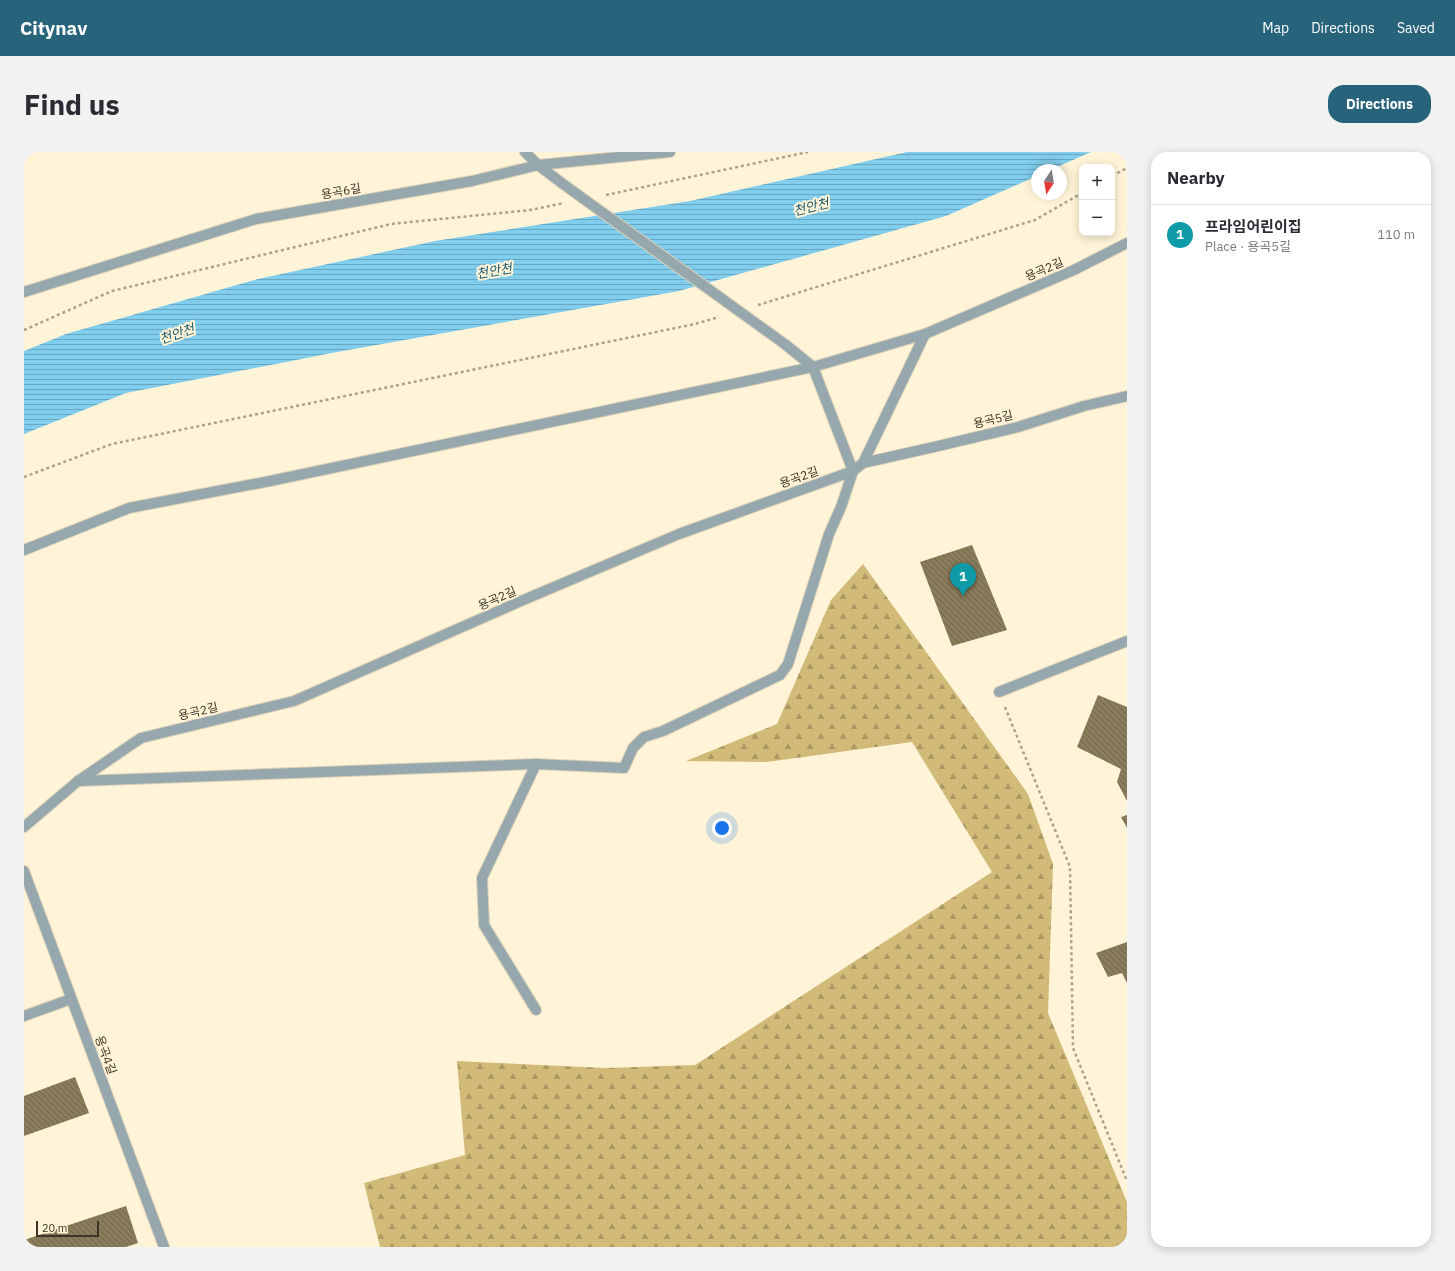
<!DOCTYPE html>
<html lang="en">
<head>
<meta charset="utf-8">
<style>
  :root { --surface:#fff; --page:#f2f2f3; --text:#2b2b33; --muted:#7c7c81; --line:#e1e1e2; --accent:#27637a }
  body { margin:0; font-family:"IBM Plex Sans","Noto Sans KR",sans-serif; background:var(--page); color:var(--text) }
  .controls { position:absolute; right:12px; top:12px; display:grid; overflow:hidden; border-radius:8px; box-shadow:0 2px 10px #0003 }
  .controls button { width:36px; height:36px; display:grid; place-items:center; padding:0; border:0; border-bottom:1px solid var(--line); background:var(--surface); color:var(--text); font:20px sans-serif }
  .compass { position:absolute; left:1007px; top:12px; width:36px; height:36px; border-radius:50%; background:var(--surface); box-shadow:0 2px 10px #0003; rotate:192deg }
  .scale { position:absolute; left:12px; bottom:10px; width:63px; box-sizing:border-box; padding-left:4px; border:2px solid #3b3527; border-top:0; font-size:11px; line-height:14px; white-space:nowrap; color:#3b3527; -webkit-text-stroke:3px #fff4d7; paint-order:stroke }
  .you { position:absolute; left:698px; top:676px; width:14px; height:14px; margin:-10px; border:3px solid #fff; border-radius:50%; background:#1a73e8; box-shadow:0 0 0 6px #1a73e833 }
  .badge { display:grid; place-items:center; width:26px; height:26px; border-radius:50%; background:var(--accent); color:#fff; font-size:13px; font-weight:700 }
  .pin { position:absolute; translate:-50% -33px; filter:drop-shadow(0 1px 2px #0008) }
  .pin::after { content:''; position:absolute; top:21px; width:14px; height:12px; background:inherit; clip-path:polygon(0 0,100% 0,50% 100%) }
  .list { margin:0; padding:0; list-style:none }
  h2 { display:flex; justify-content:space-between; align-items:center; height:52px; margin:0; padding:0 16px; font-size:17px }
  h2 small { font-size:13px; font-weight:400; color:var(--muted) }
  .list li { display:grid; grid-template-columns:26px 1fr auto; gap:12px; align-items:center; box-sizing:border-box; height:60px; padding:0 16px; border-top:1px solid var(--line) }
  .list b { display:block; font-size:15px; white-space:nowrap }
  .list p { margin:0; font-size:13px; white-space:nowrap; color:var(--muted) }
  .list em { font-size:13px; font-style:normal; color:var(--muted) }
  .map { position:relative; flex:none; width:1103px; height:1095px; overflow:hidden; border-radius:16px }
  header { display:flex; align-items:center; gap:24px; box-sizing:border-box; height:56px; padding:0 20px; background:var(--accent); color:#fff }
  header strong { font-size:19px }
  nav { display:flex; gap:22px; margin-inline-start:auto; font-size:14px }
  .intro { display:flex; align-items:center; justify-content:space-between; box-sizing:border-box; height:96px; padding:0 24px }
  h1 { margin:0; font-size:28px }
  .button { padding:10px 18px; border-radius:16px; background:var(--accent); color:#fff; font-size:14px; font-weight:700 }
  main { display:flex; gap:24px; padding:0 24px }
  aside { flex:1; background:var(--surface); border-radius:16px; box-shadow:0 2px 10px #0003 }
  .map>svg:first-child { display:block }
</style>
</head>
<body>
<header>
<strong>Citynav</strong>
<nav><a>Map</a><a>Directions</a><a>Saved</a></nav>
</header>
<div class="intro"><h1>Find us</h1><a class="button">Directions</a></div>
<main>
<div class="map">
<svg width="1103" height="1095" viewBox="0 0 1103 1095">
  <defs>
    <pattern id="forest-firs" width="22" height="20" patternUnits="userSpaceOnUse"><rect width="22" height="20" fill="#d2ba79"/><path d="M5 1l3.5 6h-7zM16 11l3.5 6h-7z" fill="#ac9863"/></pattern>
    <pattern id="water-rules" width="6" height="5" patternUnits="userSpaceOnUse"><rect width="6" height="5" fill="#80cded"/><path d="M0 2.5h6" fill="none" stroke="#6aa7c0"/></pattern>
    <pattern id="building-back-hatch" width="6" height="6" patternUnits="userSpaceOnUse"><rect width="6" height="6" fill="#887c5b"/><path d="M-1 5l2 2M0 0l6 6M5-1l2 2" fill="none" stroke="#70664b"/></pattern>
  </defs>
  <rect width="100%" height="100%" fill="#fff4d7"/>
  <polygon fill="url(#forest-firs)" points="839,412 1004,642 1029,712 1024,861 1103,1050 1103,1095 356,1095 340,1031 441,1003 433,909 582,916 671,913 968,720 888,590 743,610 662,609 753,572 807,448"/>
  <polygon fill="url(#water-rules)" points="883,0 1067,0 1026,18 1013,18 1013,24 922,64 655,139 313,200 102,241 0,282 0,199 42,182 234,127 411,89 666,49"/>
  <g fill="url(#building-back-hatch)">
    <polygon points="948,393 983,478 928,494 896,410"/>
    <polygon points="1074,543 1103,555 1103,649 1093,630 1097,617 1053,595"/>
    <polygon points="1103,663 1103,676 1097,665"/>
    <polygon points="1103,790 1103,831 1098,821 1084,825 1072,801"/>
    <polygon points="51,925 65,961 0,984 0,944"/>
    <polygon points="102,1054 114,1091 102,1095 0,1095 0,1088"/>
  </g>
  <g fill="none" stroke-linecap="round" stroke-linejoin="round">
    <defs>
      <polyline id="lane" points="0,140 232,67 448,29 514,13 646,0"/>
      <g id="street">
        <polyline points="501,0 514,13 539,32"/>
        <polyline points="839,311 910,295 994,275 1060,254 1103,244"/>
        <polyline points="0,398 105,356 246,329 789,215 901,182 1050,118 1103,91"/>
        <polyline points="975,540 1103,489"/>
        <polyline points="512,612 458,726 460,773 512,858"/>
        <polyline points="54,629 512,612 600,616 609,596 620,585 639,579 756,523 764,512 805,382 817,355 829,319 789,215 762,193"/>
        <polyline points="0,675 54,629 117,586 270,549 497,449 655,382 829,319 839,311 901,182"/>
        <polyline points="0,719 140,1095"/>
        <polyline points="0,864 47,847"/>
      </g>
    </defs>
    <use href="#lane" stroke="#dcd2b7" stroke-width="12"/>
    <use href="#street" stroke="#dcd2b7" stroke-width="12"/>
    <g stroke="#aaa28b" stroke-width="2.5" stroke-dasharray="3 3" stroke-linecap="butt">
      <polyline points="1088,24 1103,16"/>
      <polyline points="582,43 784,0"/>
      <polyline points="734,153 1011,68 1058,41"/>
      <polyline points="0,178 88,139 367,72 506,58 540,51"/>
      <polyline points="0,325 88,292 671,172 695,165"/>
      <polyline points="981,555 1046,715 1049,896 1103,1029"/>
    </g>
    <use href="#lane" stroke="#96a7ae" stroke-width="10"/>
    <use href="#street" stroke="#96a7ae" stroke-width="10"/>
    <defs>
      <polyline id="street-bridge" points="539,32 762,193"/>
    </defs>
    <use href="#street-bridge" stroke="#dcd2b7" stroke-width="12" stroke-linecap="butt"/>
    <use href="#street-bridge" stroke="#96a7ae" stroke-width="10"/>
  </g>
  <g text-anchor="middle" dominant-baseline="central" stroke-width="4" stroke-linejoin="round" paint-order="stroke">
    <g font-size="12" fill="#3b3527" stroke="#fff4d7">
      <text transform="translate(317 39) rotate(-10)">용곡6길</text>
      <text transform="translate(1020 117) rotate(-23)">용곡2길</text>
      <text transform="translate(969 267) rotate(-14)">용곡5길</text>
      <text transform="translate(775 325) rotate(-20)">용곡2길</text>
      <text transform="translate(473 446) rotate(-24)">용곡2길</text>
      <text transform="translate(174 559) rotate(-13)">용곡2길</text>
      <text transform="translate(82 903) rotate(70)">용곡4길</text>
    </g>
    <g font-size="13" font-style="italic" fill="#1d5a70" stroke="#fff4d7">
      <text transform="translate(787 55) rotate(-14)">천안천</text>
      <text transform="translate(470 119) rotate(-10)">천안천</text>
      <text transform="translate(153 182) rotate(-19)">천안천</text>
    </g>
  </g>
</svg>
<div class="controls">
<button>+</button>
<button>−</button>
</div>
<svg class="compass" viewBox="-18 -18 36 36"><path d="M0-13l5 13h-10z" fill="#e53935"/><path d="M0 13l5-13h-10z" fill="#7c7c81"/></svg>
<div class="scale">20 m</div>
<div class="you"></div>
<div class="pin badge" style="left:939px;top:444px;background:#0f9aa8">1</div>
</div>
<aside>
<h2>Nearby<small></small></h2>
<ul class="list">
<li><span class="badge" style="background:#0f9aa8">1</span><div><b>프라임어린이집</b><p>Place · 용곡5길</p></div><em>110 m</em></li>
</ul>
</aside>
</main>
</body>
</html>
